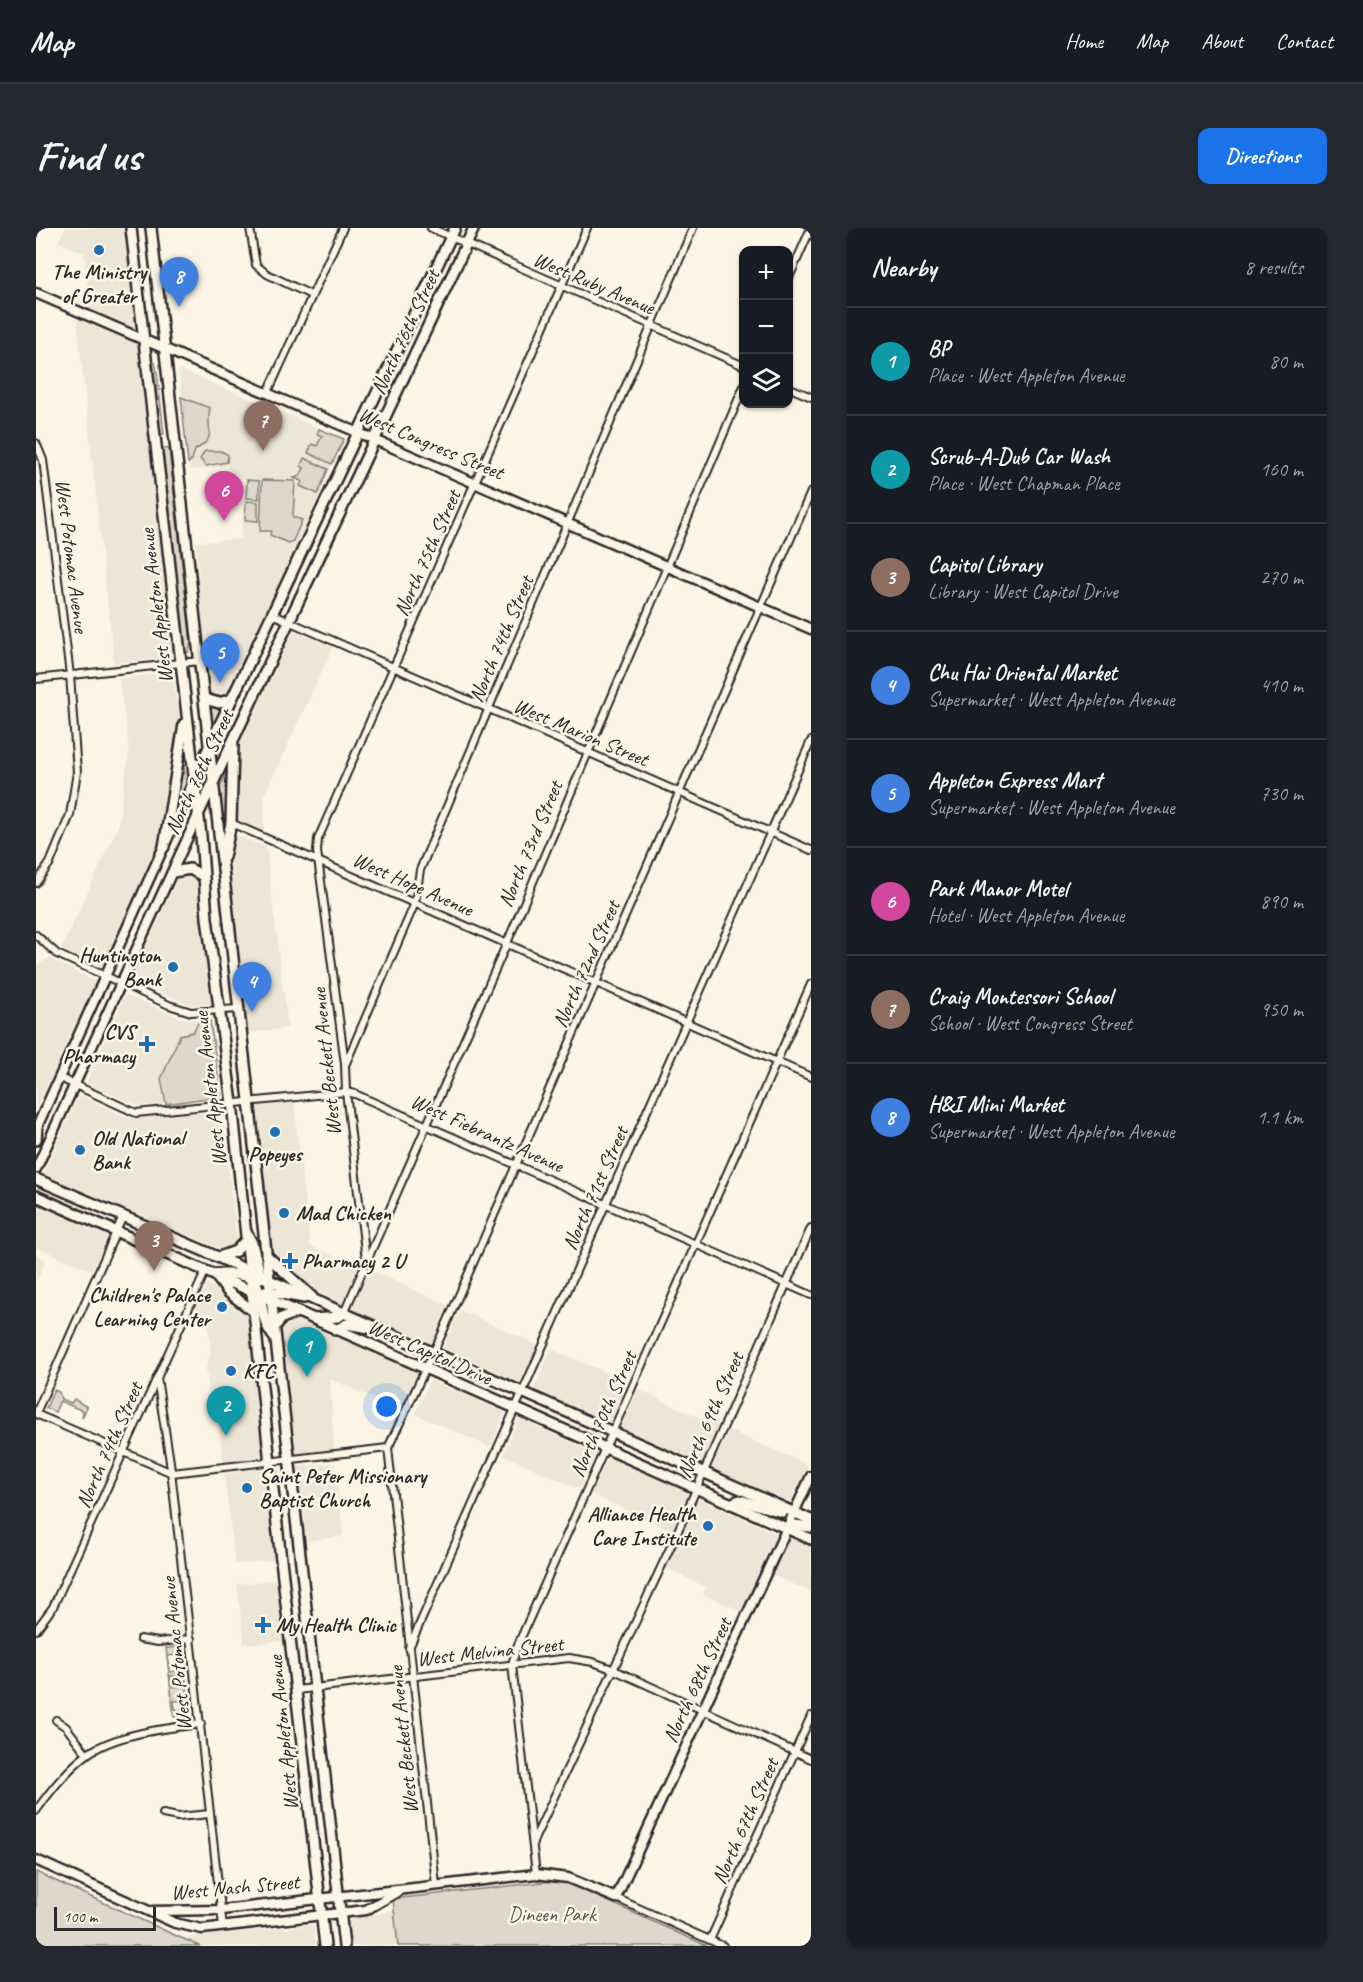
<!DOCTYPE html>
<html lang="en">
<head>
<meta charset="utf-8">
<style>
  :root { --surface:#171b24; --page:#242831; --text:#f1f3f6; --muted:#9ea1a6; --line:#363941; --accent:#1a73e8 }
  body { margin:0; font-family:Caveat,sans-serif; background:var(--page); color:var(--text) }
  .controls { position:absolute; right:18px; top:18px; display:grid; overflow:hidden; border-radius:12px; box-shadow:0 2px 4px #0004 }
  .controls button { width:54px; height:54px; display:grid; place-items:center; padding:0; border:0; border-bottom:2px solid var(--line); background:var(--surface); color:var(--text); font:30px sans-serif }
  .scale { position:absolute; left:18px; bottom:15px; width:102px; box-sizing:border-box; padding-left:6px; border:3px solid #2b2b2b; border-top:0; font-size:16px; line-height:21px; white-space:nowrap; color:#2b2b2b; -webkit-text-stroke:4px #fcf5e5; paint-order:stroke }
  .you { position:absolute; left:351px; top:1179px; width:21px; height:21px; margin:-15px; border:4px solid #fff; border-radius:50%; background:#1a73e8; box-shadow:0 0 0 9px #1a73e833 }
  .badge { display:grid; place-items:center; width:39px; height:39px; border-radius:50%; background:var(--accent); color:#fff; font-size:20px; font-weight:700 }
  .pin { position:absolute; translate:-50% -50px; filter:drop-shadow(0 2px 3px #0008) }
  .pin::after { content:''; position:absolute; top:32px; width:21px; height:18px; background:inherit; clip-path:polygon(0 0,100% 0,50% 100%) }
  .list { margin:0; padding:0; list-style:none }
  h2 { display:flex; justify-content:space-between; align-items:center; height:78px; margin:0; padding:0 24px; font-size:26px }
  h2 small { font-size:20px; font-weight:400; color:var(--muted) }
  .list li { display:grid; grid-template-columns:39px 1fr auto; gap:18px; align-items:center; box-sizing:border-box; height:108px; padding:0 24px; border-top:2px solid var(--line) }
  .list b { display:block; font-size:22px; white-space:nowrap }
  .list p { margin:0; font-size:20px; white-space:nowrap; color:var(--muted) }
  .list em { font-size:20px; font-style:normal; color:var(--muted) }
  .icon { flex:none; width:33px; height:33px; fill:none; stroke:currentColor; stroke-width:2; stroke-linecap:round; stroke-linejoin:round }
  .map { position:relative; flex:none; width:775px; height:1718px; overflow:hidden; border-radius:12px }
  header { display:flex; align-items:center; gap:36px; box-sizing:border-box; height:84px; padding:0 30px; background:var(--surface); border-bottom:2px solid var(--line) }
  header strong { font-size:28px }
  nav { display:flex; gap:33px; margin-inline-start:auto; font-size:21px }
  .intro { display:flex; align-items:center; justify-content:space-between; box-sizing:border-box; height:144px; padding:0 36px }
  h1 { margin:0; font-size:42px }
  .button { padding:15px 27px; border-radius:12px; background:var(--accent); color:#fff; font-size:21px; font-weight:700 }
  main { display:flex; gap:36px; padding:0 36px }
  aside { flex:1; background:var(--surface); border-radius:12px; box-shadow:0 2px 4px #0004 }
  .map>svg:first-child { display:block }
</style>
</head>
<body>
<header>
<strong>Map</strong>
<nav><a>Home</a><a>Map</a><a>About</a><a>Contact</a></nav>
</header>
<div class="intro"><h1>Find us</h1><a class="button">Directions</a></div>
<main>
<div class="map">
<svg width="775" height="1718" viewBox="0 0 775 1718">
  <rect width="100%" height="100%" fill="#fcf5e5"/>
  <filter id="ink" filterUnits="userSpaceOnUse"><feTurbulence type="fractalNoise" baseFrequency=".0167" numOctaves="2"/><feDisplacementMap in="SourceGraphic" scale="12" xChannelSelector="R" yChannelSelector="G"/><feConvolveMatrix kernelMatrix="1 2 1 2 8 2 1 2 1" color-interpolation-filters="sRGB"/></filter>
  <g filter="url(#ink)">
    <g fill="#ece6d7">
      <polygon points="29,0 95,0 141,429 78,435 41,93 51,86 53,74 48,25 22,14"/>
      <polygon points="143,141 308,211 195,463 187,471 176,469 171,463 160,314 205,311 209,251 192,243 191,238 153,242"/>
      <polygon points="257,403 297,419 228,568 228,604 199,592 202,520"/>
      <polygon points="136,444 144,494 124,615 67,739 25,721 82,599 93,522 83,451"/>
      <polygon points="198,606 230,619 252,800 210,805 197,704 194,647"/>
      <polygon points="148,645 156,645 160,653 175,776 154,777 94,752 143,648"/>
      <polygon points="13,730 60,754 0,880 0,738"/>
      <polygon points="89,767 145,790 163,793 125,851 130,876 103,878 50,855"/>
      <polygon points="43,867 95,891 185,883 202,1016 190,1023 7,946"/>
      <polygon points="258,874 274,1018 322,1038 306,1076 278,1063 236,1030 218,879"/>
      <polygon points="0,975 70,1005 71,1009 56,1043 0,1019"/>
      <polygon points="0,1026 10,1032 0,1054"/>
      <polygon points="332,1041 412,1077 394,1119 314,1082"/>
      <polygon points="172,1056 208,1079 211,1083 227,1224 223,1230 187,1234 179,1165 173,1165 170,1140 175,1123 172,1095 155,1088"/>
      <polygon points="424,1082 502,1117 485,1155 407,1120"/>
      <polygon points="261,1089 383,1144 365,1182 294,1151 298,1223 256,1226 245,1101 255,1090"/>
      <polygon points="515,1121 592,1154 574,1194 498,1161"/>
      <polygon points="394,1152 469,1184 454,1219 379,1186"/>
      <polygon points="601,1161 682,1198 666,1236 585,1200"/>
      <polygon points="483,1191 560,1225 544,1261 467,1227"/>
      <polygon points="693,1202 772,1237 755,1275 676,1241"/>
      <polygon points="573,1228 654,1265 636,1303 555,1266"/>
      <polygon points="299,1235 307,1308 270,1313 258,1239"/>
      <polygon points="224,1240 229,1244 239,1332 199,1336 188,1246"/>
      <polygon points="662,1270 741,1306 705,1383 667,1366 670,1359 629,1340"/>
      <polygon points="752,1304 775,1315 775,1364 734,1346"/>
      <polygon points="241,1352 247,1413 208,1416 201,1356"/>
      <polygon points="358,1682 362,1718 315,1718 312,1692"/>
      <polygon points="277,1697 280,1718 164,1718 145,1710"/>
    </g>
    <g fill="#ded8ca" stroke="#84827a" stroke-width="1.5">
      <polygon points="117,135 119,135 121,144 128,206 124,206"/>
      <path d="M145,169L174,180C169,202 183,209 159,222L156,232L152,235Z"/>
      <polygon points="283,201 308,211 296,236 272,225 276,216 281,218 286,208 281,206"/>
      <polygon points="126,220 133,221 155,415 152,425 148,425"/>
      <polygon points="169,223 185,223 192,227 191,234 170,238 164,231"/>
      <polygon points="268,230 292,241 282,266 264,258 266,253 258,250 264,248 268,240 265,238"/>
      <polygon points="211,252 223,253 223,271 210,270"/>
      <polygon points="226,252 259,253 257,289 266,292 257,313 252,315 234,307 235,303 224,303"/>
      <polygon points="210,273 222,274 222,293 209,292"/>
      <polygon points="173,477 186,479 179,496 175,495"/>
      <polygon points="146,520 150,556 136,588"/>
      <polygon points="193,539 188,609 183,562"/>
      <polygon points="174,792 185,868 130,876 125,851 144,807 157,804 163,793"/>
      <polygon points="18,1162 23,1164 25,1171 35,1175 38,1171 51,1179 46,1190 47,1183 24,1173 19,1184 10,1180"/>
      <polygon points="146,1419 148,1433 141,1434 140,1427 132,1428 134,1444 142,1443 142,1435 148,1435 149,1447 134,1448 135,1455 150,1452 150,1454 137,1455 137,1459 151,1457 152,1473 138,1473 139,1480 143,1483 148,1479 147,1475 152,1474 154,1488 138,1489 130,1420"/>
      <polygon points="0,1644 143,1709 164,1718 0,1718"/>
      <polygon points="525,1652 671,1718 362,1718 357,1671"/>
    </g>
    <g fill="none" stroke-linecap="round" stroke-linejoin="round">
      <defs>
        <g id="street">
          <polyline points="214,0 220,37 231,46 275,67"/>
          <polyline points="395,0 708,138"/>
          <polyline points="752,52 775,0"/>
          <polyline points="752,159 775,169"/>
          <polyline points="232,164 307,0"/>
          <polyline points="0,215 7,232 34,447 41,544 34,587 14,635 0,655"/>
          <polyline points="236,386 775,622"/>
          <polyline points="0,451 163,433"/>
          <polyline points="195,595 775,849"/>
          <polyline points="0,707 21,726 133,777 155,784 202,781"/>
          <polyline points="310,835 379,675 384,642 657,0"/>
          <polyline points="24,850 100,885 310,864 319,866 775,1067"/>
          <polyline points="330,1032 310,864 309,836 281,623 282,611 551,0"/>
          <polyline points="308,1085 471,715 708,158"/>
          <polyline points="121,1150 134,1234 187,1699"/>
          <polyline points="0,1185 87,988"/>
          <polyline points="0,1186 136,1245 352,1220"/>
          <polyline points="352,1220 406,1106 775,264"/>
          <polyline points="352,1220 400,1657"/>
          <polyline points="0,1402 17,1379 170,1042"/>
          <polyline points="104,1411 122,1414 155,1411"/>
          <polyline points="373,1420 775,513"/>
          <polyline points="261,1462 533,1430 557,1434 576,1441 775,1531"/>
          <polyline points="20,1492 30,1499 51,1526"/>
          <path d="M0,1583C14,1563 30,1543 49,1528C76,1506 131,1500 165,1496"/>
          <polyline points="127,1586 142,1589 174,1586"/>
          <polyline points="497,1614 641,1305 775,1000"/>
          <polyline points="500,1646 476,1437 480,1421 775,756"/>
          <polyline points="580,1670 687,1718"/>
          <polyline points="674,1712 775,1488"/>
        </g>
        <g id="secondary">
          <polyline points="0,65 775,401"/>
          <polyline points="0,901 158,552"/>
          <polyline points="0,941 162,587"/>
          <polyline points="0,1632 139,1695 166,1701 330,1682 361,1664"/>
          <polyline points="117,1683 186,1682 500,1646 532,1650 580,1670 775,1248"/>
        </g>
        <g id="primary">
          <polyline points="95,0 165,608 171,690 196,875 234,1235 289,1718"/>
          <polyline points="115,0 308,1718"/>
          <polyline points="169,471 183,475 196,471"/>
          <polyline points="158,551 419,0"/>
          <polyline points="162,587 438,0"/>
          <polyline points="128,619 148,496"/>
          <polyline points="188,629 195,595 197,517"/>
          <polyline points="137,644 154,641 167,648"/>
          <polyline points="0,912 1,899"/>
          <polyline points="0,951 168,1023 775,1292"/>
          <polyline points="0,968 775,1311"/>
          <polyline points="210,1004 216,1015 225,1050"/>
          <polyline points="230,1027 276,1069"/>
          <polyline points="183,1029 200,1023 209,1013"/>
          <polyline points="181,1046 199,1046 218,1050"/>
          <path d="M216,1047C229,1066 222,1090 238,1109"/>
          <polyline points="180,1048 192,1064 217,1083"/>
          <polyline points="229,1063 268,1070"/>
          <polyline points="278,1091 302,1089 308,1085"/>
          <polyline points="237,1101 246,1090 261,1084"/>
          <polyline points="300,1102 311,1096 333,1100"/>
          <polyline points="694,1276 704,1272 746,1284"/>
          <polyline points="751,1300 759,1297 775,1299"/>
        </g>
      </defs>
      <use href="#street" stroke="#2b2b2b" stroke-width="10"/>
      <use href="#secondary" stroke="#2b2b2b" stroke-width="13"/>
      <use href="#primary" stroke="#2b2b2b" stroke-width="14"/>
      <use href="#street" stroke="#fcf5e5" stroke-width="6"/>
      <use href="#secondary" stroke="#fcf5e5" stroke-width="8"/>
      <use href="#primary" stroke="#fcf5e5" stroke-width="9"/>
    </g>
  </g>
  <g fill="#1f6fb2" stroke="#fcf5e5" stroke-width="2">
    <circle cx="63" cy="22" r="6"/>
    <circle cx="137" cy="739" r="6"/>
    <path d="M108 807h6v6h6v6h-6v6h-6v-6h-6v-6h6z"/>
    <circle cx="239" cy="904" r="6"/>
    <circle cx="44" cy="922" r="6"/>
    <circle cx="248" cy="985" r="6"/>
    <path d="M251 1024h6v6h6v6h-6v6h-6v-6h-6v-6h6z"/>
    <circle cx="186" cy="1079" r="6"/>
    <circle cx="195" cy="1143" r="6"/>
    <circle cx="211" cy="1260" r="6"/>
    <circle cx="672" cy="1298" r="6"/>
    <path d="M224 1388h6v6h6v6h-6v6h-6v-6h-6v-6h6z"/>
  </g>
  <g text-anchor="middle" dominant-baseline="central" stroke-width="5" stroke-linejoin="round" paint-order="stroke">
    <g font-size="21" font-weight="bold" fill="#2b2b2b" stroke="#fcf5e5" text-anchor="start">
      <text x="63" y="44" text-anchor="middle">The Ministry<tspan x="63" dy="24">of Greater</tspan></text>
      <text x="125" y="727" text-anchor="end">Huntington<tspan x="125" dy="24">Bank</tspan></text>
      <text x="99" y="804" text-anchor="end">CVS<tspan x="99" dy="24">Pharmacy</tspan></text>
      <text x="56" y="910">Old National<tspan x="56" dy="24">Bank</tspan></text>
      <text x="239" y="926" text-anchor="middle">Popeyes</text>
      <text x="260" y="985">Mad Chicken</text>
      <text x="266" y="1033">Pharmacy 2 U</text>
      <text x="174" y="1067" text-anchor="end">Children's Palace<tspan x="174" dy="24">Learning Center</tspan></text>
      <text x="207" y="1143">KFC</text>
      <text x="223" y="1248">Saint Peter Missionary<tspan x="223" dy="24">Baptist Church</tspan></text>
      <text x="660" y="1286" text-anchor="end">Alliance Health<tspan x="660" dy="24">Care Institute</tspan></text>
      <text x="240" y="1397">My Health Clinic</text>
    </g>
    <g font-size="21" fill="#2b2b2b" stroke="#fcf5e5">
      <text transform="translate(558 55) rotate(23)">West Ruby Avenue</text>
      <text transform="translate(369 104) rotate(-65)">North 76th Street</text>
      <text transform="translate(395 215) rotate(23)">West Congress Street</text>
      <text transform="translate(391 325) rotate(-66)">North 75th Street</text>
      <text transform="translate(36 328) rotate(83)">West Potomac Avenue</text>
      <text transform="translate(120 378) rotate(-97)">West Appleton Avenue</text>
      <text transform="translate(465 411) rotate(-67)">North 74th Street</text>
      <text transform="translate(545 504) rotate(23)">West Marion Street</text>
      <text transform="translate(163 544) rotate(-65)">North 76th Street</text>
      <text transform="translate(494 616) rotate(-67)">North 73rd Street</text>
      <text transform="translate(377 656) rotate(24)">West Hope Avenue</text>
      <text transform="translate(550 736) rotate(-66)">North 72nd Street</text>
      <text transform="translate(290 834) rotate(-96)">West Beckett Avenue</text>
      <text transform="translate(174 861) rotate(-97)">West Appleton Avenue</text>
      <text transform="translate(451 905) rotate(24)">West Fiebrantz Avenue</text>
      <text transform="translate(559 960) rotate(-66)">North 71st Street</text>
      <text transform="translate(394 1124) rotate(24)">West Capitol Drive</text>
      <text transform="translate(567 1186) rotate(-66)">North 70th Street</text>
      <text transform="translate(674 1187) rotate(-66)">North 69th Street</text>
      <text transform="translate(73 1217) rotate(-66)">North 74th Street</text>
      <text transform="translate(454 1423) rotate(-6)">West Melvina Street</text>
      <text transform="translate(140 1426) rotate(-96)">West Potomac Avenue</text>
      <text transform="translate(661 1452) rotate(-65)">North 68th Street</text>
      <text transform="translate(247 1505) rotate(-96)">West Appleton Avenue</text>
      <text transform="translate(367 1512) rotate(-96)">West Beckett Avenue</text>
      <text transform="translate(709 1593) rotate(-66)">North 67th Street</text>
      <text transform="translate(199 1659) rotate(-5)">West Nash Street</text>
    </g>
    <g font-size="21" fill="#585653" stroke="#fcf5e5">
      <text x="516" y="1686">Dineen Park</text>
    </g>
  </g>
</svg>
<div class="controls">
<button>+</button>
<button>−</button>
<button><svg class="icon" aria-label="layers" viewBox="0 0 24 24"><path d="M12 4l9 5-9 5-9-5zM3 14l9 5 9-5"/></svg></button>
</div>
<div class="scale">100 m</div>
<div class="you"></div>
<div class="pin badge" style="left:271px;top:1149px;background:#0f9aa8">1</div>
<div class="pin badge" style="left:190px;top:1208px;background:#0f9aa8">2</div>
<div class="pin badge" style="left:118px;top:1043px;background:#8d6e63">3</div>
<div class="pin badge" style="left:216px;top:784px;background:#3f7fe0">4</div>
<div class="pin badge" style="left:184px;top:455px;background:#3f7fe0">5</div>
<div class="pin badge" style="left:188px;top:293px;background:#d1479c">6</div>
<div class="pin badge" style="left:227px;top:223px;background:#8d6e63">7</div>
<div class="pin badge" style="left:143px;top:79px;background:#3f7fe0">8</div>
</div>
<aside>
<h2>Nearby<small>8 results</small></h2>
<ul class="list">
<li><span class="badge" style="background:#0f9aa8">1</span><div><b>BP</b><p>Place · West Appleton Avenue</p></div><em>80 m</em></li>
<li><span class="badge" style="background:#0f9aa8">2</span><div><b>Scrub-A-Dub Car Wash</b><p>Place · West Chapman Place</p></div><em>160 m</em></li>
<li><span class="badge" style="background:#8d6e63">3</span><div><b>Capitol Library</b><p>Library · West Capitol Drive</p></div><em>270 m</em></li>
<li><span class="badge" style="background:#3f7fe0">4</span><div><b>Chu Hai Oriental Market</b><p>Supermarket · West Appleton Avenue</p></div><em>410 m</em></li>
<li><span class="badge" style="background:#3f7fe0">5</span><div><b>Appleton Express Mart</b><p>Supermarket · West Appleton Avenue</p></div><em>730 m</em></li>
<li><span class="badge" style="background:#d1479c">6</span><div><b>Park Manor Motel</b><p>Hotel · West Appleton Avenue</p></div><em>890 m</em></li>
<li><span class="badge" style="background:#8d6e63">7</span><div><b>Craig Montessori School</b><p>School · West Congress Street</p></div><em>950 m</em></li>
<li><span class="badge" style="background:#3f7fe0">8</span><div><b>H&amp;I Mini Market</b><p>Supermarket · West Appleton Avenue</p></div><em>1.1 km</em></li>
</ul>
</aside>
</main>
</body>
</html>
